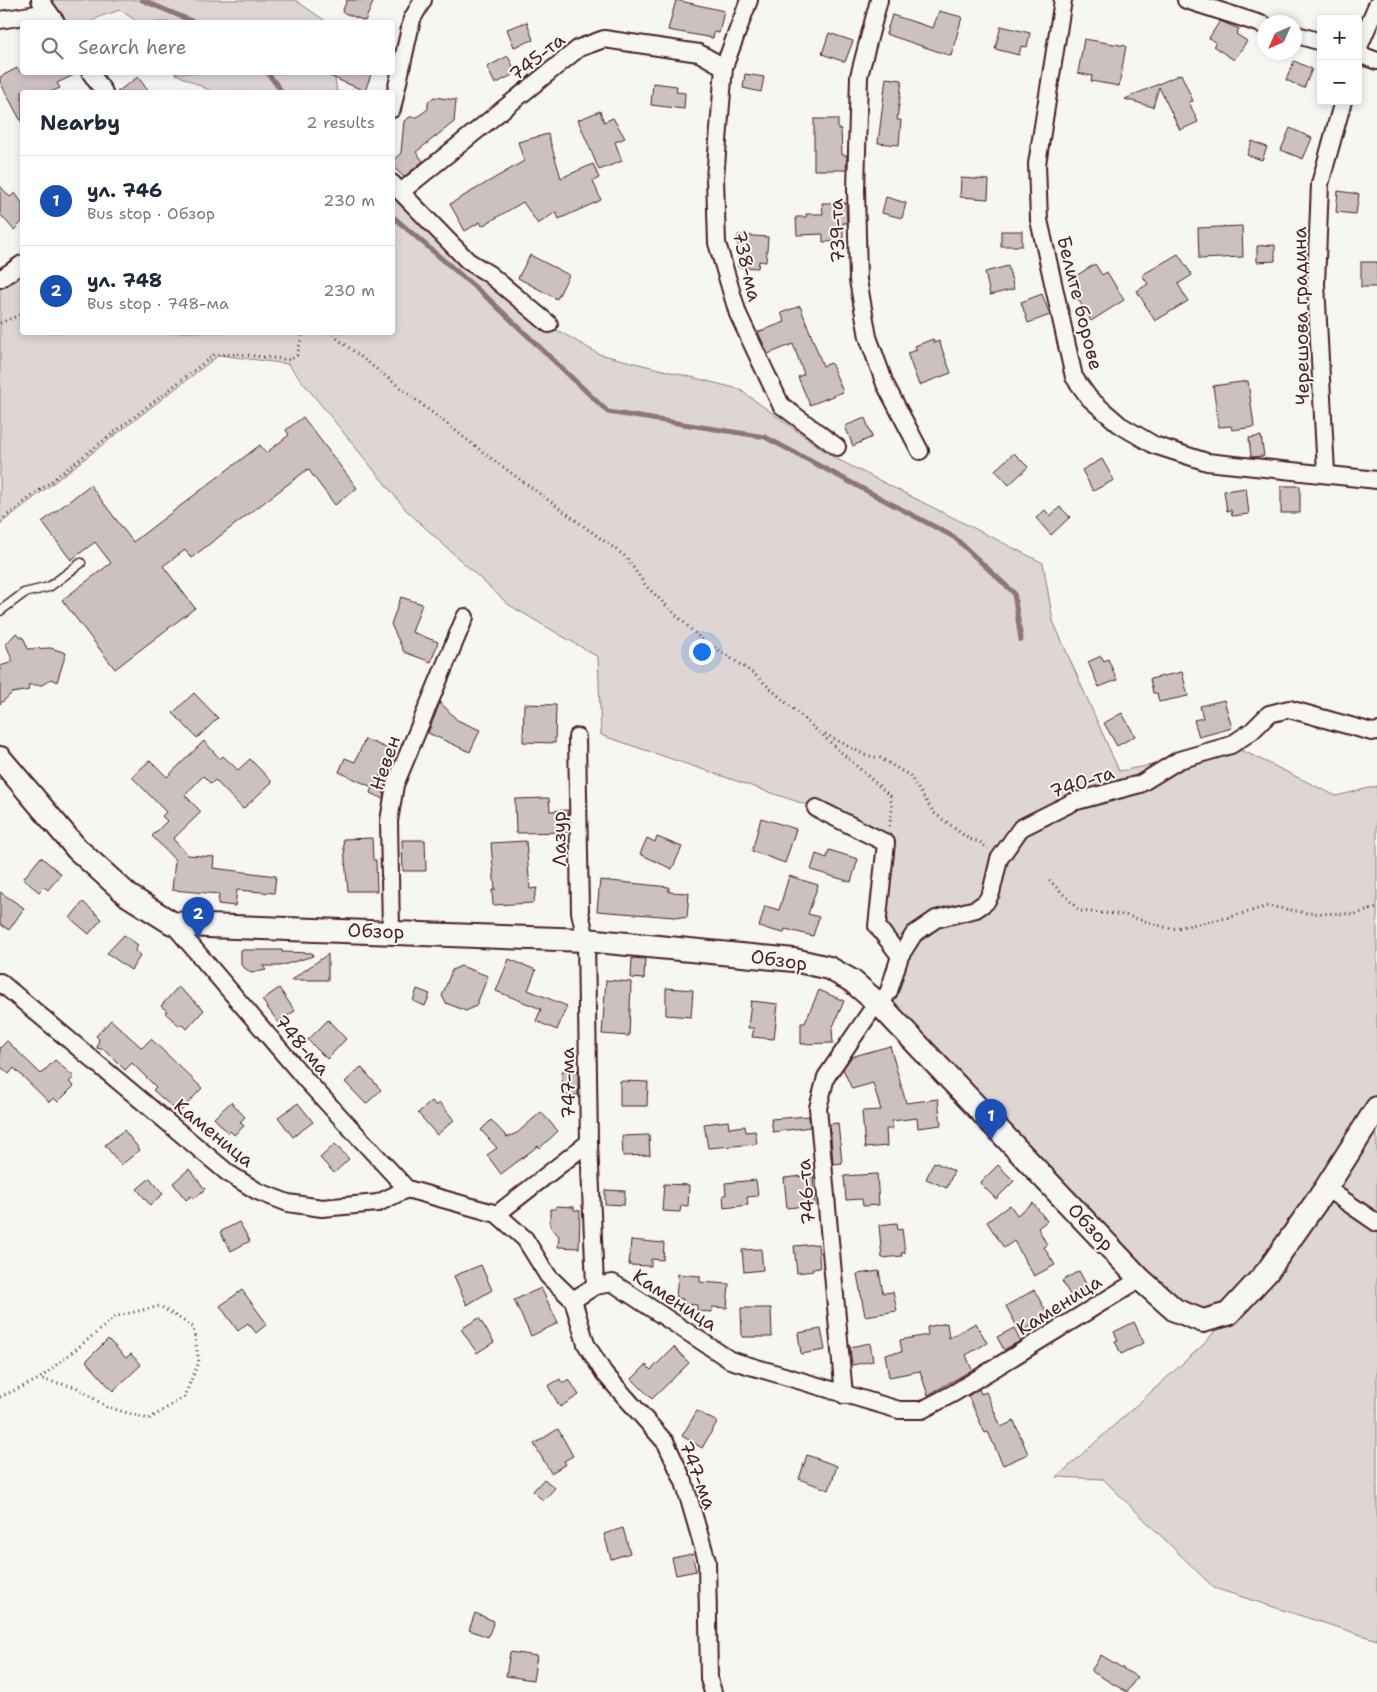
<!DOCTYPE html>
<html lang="en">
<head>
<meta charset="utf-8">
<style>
  :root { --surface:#fff; --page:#f2f2f3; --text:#1f2937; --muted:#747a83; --line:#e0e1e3; --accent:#d1495b }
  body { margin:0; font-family:"Shantell Sans",sans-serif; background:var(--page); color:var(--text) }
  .controls { position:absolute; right:15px; top:15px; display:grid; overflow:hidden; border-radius:5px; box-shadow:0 2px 8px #0003 }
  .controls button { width:45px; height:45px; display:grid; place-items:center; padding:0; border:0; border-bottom:1px solid var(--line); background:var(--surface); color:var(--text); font:25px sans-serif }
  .compass { position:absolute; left:1257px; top:15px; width:45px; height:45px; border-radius:50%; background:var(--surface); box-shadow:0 2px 8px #0003; rotate:225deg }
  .you { position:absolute; left:701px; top:651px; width:18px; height:18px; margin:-12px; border:4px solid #fff; border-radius:50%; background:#1a73e8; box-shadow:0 0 0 8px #1a73e833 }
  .badge { display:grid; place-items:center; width:32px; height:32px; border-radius:50%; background:var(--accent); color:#fff; font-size:16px; font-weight:700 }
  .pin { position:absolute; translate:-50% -41px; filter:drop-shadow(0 1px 2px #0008) }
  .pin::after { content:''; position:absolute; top:26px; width:18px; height:15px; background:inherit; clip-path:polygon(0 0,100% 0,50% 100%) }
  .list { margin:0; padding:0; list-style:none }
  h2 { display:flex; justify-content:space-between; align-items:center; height:65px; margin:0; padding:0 20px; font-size:21px }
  h2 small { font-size:16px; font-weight:400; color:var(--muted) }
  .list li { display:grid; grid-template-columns:32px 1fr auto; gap:15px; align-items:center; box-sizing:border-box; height:90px; padding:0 20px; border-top:1px solid var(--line) }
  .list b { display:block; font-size:19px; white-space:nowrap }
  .list p { margin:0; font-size:16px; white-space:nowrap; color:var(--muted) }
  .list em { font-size:16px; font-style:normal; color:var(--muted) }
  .icon { flex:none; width:28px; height:28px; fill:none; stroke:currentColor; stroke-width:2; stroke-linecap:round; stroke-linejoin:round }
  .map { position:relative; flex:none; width:1377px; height:1692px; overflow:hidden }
  .search { position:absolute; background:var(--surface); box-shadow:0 2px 8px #0003; left:20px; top:20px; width:375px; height:55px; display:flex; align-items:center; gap:12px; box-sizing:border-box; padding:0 18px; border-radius:5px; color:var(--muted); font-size:19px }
  .panel { position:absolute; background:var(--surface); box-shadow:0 2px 8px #0003; left:20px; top:90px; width:375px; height:245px; border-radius:5px }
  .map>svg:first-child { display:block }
</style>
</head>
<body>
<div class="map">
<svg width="1377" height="1692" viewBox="0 0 1377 1692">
  <rect width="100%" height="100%" fill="#f6f6f2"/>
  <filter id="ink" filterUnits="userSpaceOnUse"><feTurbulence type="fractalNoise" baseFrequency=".02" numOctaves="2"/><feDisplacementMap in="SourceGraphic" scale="10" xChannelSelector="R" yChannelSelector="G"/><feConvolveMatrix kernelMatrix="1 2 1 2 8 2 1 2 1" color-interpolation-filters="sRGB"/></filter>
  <g filter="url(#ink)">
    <g fill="#ddd6d5" stroke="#947a80">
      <polygon points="44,0 295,0 327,22 138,22 120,10 101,16 91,22 60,22"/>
      <polygon points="174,73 334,73 337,92 213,92"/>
      <polygon points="393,183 536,318 599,354 739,389 833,457 1043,563 1053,621 1119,771 1179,760 1231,745 1336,796 1377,786 1377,1640 1214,1588 1103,1479 1057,1477 1204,1344 1228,1315 1175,1310 880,1005 900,956 877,926 886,843 816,808 601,735 598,657 509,605 407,511 288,364 219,355 0,524 0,287 22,266 22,332 392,332"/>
    </g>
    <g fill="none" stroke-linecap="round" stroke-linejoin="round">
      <g stroke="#8e747a" stroke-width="5">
        <polyline points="142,0 194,22"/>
        <polyline points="267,72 282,92"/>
        <polyline points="392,216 491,301 608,412 765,437 954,537 1014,593 1021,640"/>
      </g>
    </g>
    <g fill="#ccc1c0" stroke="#4a1f2b">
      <polygon points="347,0 374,0 365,21 342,12"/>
      <polygon points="676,0 724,11 719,33 714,32 713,38 668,30"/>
      <polygon points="939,11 962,17 951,56 886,34 892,15 933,28"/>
      <polygon points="1220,21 1239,29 1236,34 1247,41 1234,60 1213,46 1216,43 1209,38"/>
      <polygon points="527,22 533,40 514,47 507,29"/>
      <polygon points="1001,26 1030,33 1027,47 1021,46 1019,55 995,49"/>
      <polygon points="829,33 853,41 845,62 822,54"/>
      <polygon points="1084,39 1126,46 1119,86 1091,81 1092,76 1078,73"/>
      <polygon points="508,56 516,73 495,84 487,67"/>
      <polygon points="1294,61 1312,69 1304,88 1286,80"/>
      <polygon points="17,68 20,72 80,72 57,83 60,88 50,92 22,92 22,123 0,82 0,77"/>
      <polygon points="320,72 372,72 365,91"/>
      <polygon points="745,74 764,77 761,92 743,88"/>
      <polygon points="1181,74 1193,101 1189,102 1198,122 1180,130 1159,87 1153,107 1125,99"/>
      <polygon points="138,77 149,92 117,92"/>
      <polygon points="886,78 902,80 897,120 901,120 899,145 878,143"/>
      <polygon points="653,83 677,86 676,92 685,93 684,109 651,105"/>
      <polygon points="434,97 456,100 454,122 416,152 423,161 404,177 392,166 392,161 401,153 404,121 410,117 417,117 428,109 428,102"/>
      <polygon points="600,111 604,122 613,118 625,138 615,142 622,161 599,170 578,120"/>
      <polygon points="814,119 838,119 838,129 841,129 842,155 847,155 846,170 814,170"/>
      <polygon points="1290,128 1312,138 1303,159 1281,150"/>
      <polygon points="548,134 561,178 593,164 599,178 593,181 601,200 559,219 556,212 538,224 523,202 482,226 480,222 465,231 450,204 524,161 518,142"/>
      <polygon points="1252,141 1267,147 1262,160 1247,155"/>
      <polygon points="961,178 989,180 988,199 960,197"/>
      <polygon points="0,186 10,197 15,193 22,203 22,222 14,230 0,214"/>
      <polygon points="1338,191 1359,194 1356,214 1336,212"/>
      <polygon points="886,197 906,203 902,218 882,213"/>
      <polygon points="822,203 846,203 847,223 843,223 843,241 823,242 823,234 797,235 796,217 806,217 806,214 823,214"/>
      <polygon points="1242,226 1243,257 1199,259 1198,228"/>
      <rect x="1001" y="231" width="21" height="15"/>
      <polygon points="738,235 768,237 766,262 759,261 758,268 738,267"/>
      <polygon points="1275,245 1275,261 1257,262 1257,246"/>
      <polygon points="1178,254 1192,275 1178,284 1188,301 1155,321 1137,291 1148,284 1142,275"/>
      <polygon points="530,255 569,275 557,299 518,278"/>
      <rect x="1361" y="262" width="16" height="25"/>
      <polygon points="1095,264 1102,275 1107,272 1124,300 1091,321 1074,292 1078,290 1071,279"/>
      <polygon points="1008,266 1014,289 990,295 985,272"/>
      <polygon points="1042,294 1050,315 1028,323 1021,302"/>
      <polygon points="800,306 823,366 831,363 843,392 810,405 798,377 804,374 793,344 768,354 758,332 785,322 781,313"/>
      <polygon points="933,339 934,343 939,341 951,373 919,385 907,353 917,350 915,346"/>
      <polygon points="1248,381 1254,427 1232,430 1231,426 1219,427 1213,386"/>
      <polygon points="303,417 357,488 335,505 308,469 191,558 185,550 163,566 195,608 115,669 62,600 111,563 95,542 71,560 42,522 90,485 133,542 260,445 266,453 289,435 286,430"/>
      <polygon points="865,418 872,437 853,446 845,426"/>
      <polygon points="1261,436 1264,456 1251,457 1249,438"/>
      <polygon points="1014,453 1028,467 1009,485 995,470"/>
      <polygon points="1102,459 1114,480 1093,491 1082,470"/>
      <rect x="1281" y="486" width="19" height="27"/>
      <polygon points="1246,488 1249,514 1232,516 1231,510 1227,511 1224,491"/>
      <polygon points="1060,507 1070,517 1051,535 1036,518 1045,510 1050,516"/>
      <polygon points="401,597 422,604 412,632 438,642 431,662 404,652 391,624"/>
      <polygon points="16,633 24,639 28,649 51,648 66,653 57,682 51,679 42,685 28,685 29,690 12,693 0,704 0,666 13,662 6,644"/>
      <polygon points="1101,656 1104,661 1108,659 1117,680 1099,687 1088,662"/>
      <polygon points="1182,672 1188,696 1159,702 1157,693 1153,693 1150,679"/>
      <polygon points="194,693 218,718 197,738 173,713"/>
      <polygon points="1224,700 1232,728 1199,737 1194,720 1203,718 1200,706"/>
      <polygon points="440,702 457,720 480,730 470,752 428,733"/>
      <polygon points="524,704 556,705 555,743 523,742"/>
      <polygon points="1122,713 1135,736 1117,746 1104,723"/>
      <polygon points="365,739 391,750 379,778 386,781 383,799 370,793 372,787 339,772 345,758 355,762"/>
      <polygon points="204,741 220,759 223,756 238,770 250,759 272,782 243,809 215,780 211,784 203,776 185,795 201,812 173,839 188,855 214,857 213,868 276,876 274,893 237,890 235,906 218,904 219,894 172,890 175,860 152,836 167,821 162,816 166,812 132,777 150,760 167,777"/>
      <polygon points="549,798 550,811 568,810 568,832 516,833 515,799"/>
      <polygon points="761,818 796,829 785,863 752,851"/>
      <polygon points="657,837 682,847 672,869 640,854 647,838 655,842"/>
      <polygon points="372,838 373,860 376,860 377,891 348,891 343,839"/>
      <polygon points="402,840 425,840 426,871 403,871"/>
      <polygon points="526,841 530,889 537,888 533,903 493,905 492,890 495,890 491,843"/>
      <polygon points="829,850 858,859 851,882 811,870 816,854 827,858"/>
      <polygon points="41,857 61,874 48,890 44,887 39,892 23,879"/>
      <polygon points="789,876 818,885 808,914 819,917 813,936 785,929 784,933 759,927 765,906 779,910"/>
      <polygon points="600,880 669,887 669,892 689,893 687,918 597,911"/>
      <polygon points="0,892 24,908 9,930 0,924"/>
      <polygon points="83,902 102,919 89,934 70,918"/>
      <polygon points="124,935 138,945 135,951 141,955 131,970 107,953"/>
      <polygon points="241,950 282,950 282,952 312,953 313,956 280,966 263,966 266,970 251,973 241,965"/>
      <polygon points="328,954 328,980 291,980"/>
      <polygon points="632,958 645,959 644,979 631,978"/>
      <polygon points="509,959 536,970 528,990 567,1006 557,1030 536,1021 541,1009 496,991"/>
      <polygon points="461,966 488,976 476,1006 466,1011 446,1003 442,996 452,970"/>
      <polygon points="606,980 631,982 629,1036 602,1034"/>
      <polygon points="178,987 204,1010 187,1029 181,1024 180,1026 165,1013 167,1011 161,1006"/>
      <polygon points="279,988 295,1011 278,1022 262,1000"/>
      <polygon points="666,988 693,990 691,1017 666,1015"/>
      <polygon points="417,989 430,994 425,1006 413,1001"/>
      <polygon points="819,990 844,1001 832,1029 833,1043 801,1044 801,1023 805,1023"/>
      <polygon points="751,1001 778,1004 774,1039 752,1037 754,1028 748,1028"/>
      <polygon points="111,1020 142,1048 151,1039 202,1088 179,1113 153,1090 156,1087 132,1063 125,1070 105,1050 97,1048 99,1039 96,1036"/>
      <polygon points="328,1020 346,1039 327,1059 308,1040"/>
      <polygon points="7,1041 41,1074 55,1060 74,1077 69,1082 74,1086 58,1102 54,1098 49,1102 14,1068 9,1074 0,1066 0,1048"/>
      <polygon points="890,1046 906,1103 938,1099 941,1125 918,1128 917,1118 892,1121 892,1129 886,1129 887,1146 865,1148 862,1111 881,1110 873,1083 852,1089 843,1069 851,1057"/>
      <polygon points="361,1067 381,1090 366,1104 345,1082"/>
      <polygon points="578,1070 578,1095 563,1096 562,1071"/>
      <polygon points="620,1081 648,1082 647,1106 620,1106"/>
      <polygon points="432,1101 436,1106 440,1103 454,1120 437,1135 418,1113"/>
      <polygon points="231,1102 245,1117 240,1122 244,1126 234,1135 230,1131 228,1133 214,1118"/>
      <polygon points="298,1103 313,1122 293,1137 278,1117"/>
      <polygon points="541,1112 558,1131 540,1148 538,1146 501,1174 487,1155 497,1148 481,1130 491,1120 507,1137 517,1133"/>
      <polygon points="809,1116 810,1127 773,1132 771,1119"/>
      <polygon points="728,1121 729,1128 745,1126 746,1132 755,1131 757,1144 708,1148 704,1124"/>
      <polygon points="838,1123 842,1163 833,1164 830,1124"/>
      <polygon points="124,1130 140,1150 121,1165 105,1145"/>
      <polygon points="649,1135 650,1155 623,1156 622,1136"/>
      <polygon points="335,1144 349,1159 334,1173 320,1158"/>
      <polygon points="934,1162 954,1171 947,1188 926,1179"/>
      <polygon points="998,1165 1014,1181 996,1199 980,1183"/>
      <polygon points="189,1169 205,1189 194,1199 191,1196 186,1200 173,1183"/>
      <polygon points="877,1174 879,1205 863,1206 862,1199 846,1200 844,1176"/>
      <polygon points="813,1175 815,1205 787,1208 784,1178"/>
      <polygon points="150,1178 163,1194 150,1205 137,1189"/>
      <polygon points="756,1180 758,1196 747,1197 748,1205 724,1208 723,1195 726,1195 725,1183"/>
      <polygon points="664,1184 689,1185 688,1206 681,1205 680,1212 662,1211"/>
      <polygon points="605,1190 625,1191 624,1205 605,1204"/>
      <polygon points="1033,1203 1047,1221 1038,1228 1047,1245 1044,1247 1055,1265 1034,1276 1014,1241 1004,1248 987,1222 1010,1205 1017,1215"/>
      <polygon points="556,1206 574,1207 574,1210 580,1211 579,1248 558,1247 559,1236 550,1226 550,1209 556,1209"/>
      <polygon points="239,1222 250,1241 231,1251 220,1232"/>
      <polygon points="897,1223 898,1230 902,1229 905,1253 901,1253 902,1256 882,1258 879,1225"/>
      <polygon points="631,1240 664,1243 663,1260 651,1259 651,1266 629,1265"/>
      <polygon points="818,1244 820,1268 812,1269 813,1271 797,1273 794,1246"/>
      <polygon points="761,1249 763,1270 744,1272 742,1250"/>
      <polygon points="481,1265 492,1290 467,1305 454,1276"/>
      <polygon points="879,1271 883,1293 893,1292 897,1311 865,1316 857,1274"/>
      <polygon points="1079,1271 1090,1291 1073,1300 1062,1281"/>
      <polygon points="678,1274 700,1276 700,1282 729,1284 727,1308 712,1307 712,1312 697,1311 697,1305 683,1304 683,1299 676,1298"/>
      <polygon points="541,1288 558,1323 531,1336 514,1300"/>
      <polygon points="242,1290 267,1324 256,1333 248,1323 238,1331 220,1306"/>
      <polygon points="1034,1290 1049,1316 1020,1332 1006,1306"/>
      <polygon points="741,1308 771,1308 772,1337 742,1337"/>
      <polygon points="479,1318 494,1342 477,1353 461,1329"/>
      <polygon points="1134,1322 1144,1343 1121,1354 1115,1341 1118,1340 1114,1332"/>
      <polygon points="947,1323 949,1338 976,1323 987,1343 966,1355 972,1370 928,1395 920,1371 889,1377 885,1354 902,1352 900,1340 928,1335 927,1327"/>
      <polygon points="1014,1328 1020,1341 1004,1350 997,1337"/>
      <polygon points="821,1329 825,1350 801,1354 798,1333"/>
      <polygon points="108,1339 126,1358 131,1354 141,1365 113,1391 86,1361"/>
      <polygon points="870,1343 873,1361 852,1365 850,1347"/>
      <polygon points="674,1347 689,1363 652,1399 632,1379 646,1365 651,1370"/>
      <polygon points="560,1379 562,1383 569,1379 579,1395 560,1407 548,1386"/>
      <polygon points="979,1389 981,1394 986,1392 1001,1427 1014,1421 1028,1454 1003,1465 988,1432 985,1433 968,1396"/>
      <polygon points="697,1411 717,1422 702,1448 682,1436"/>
      <polygon points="558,1429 573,1456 564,1461 566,1464 551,1473 534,1444"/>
      <polygon points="807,1455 837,1466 829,1490 799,1479"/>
      <polygon points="544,1479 555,1488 543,1501 533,1491"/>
      <polygon points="623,1528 630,1553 611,1559 604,1534"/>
      <polygon points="692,1554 696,1571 676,1575 672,1558"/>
      <polygon points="475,1613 494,1621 488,1637 469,1630"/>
      <polygon points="510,1652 537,1656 533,1680 506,1676"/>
      <polygon points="1101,1655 1137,1677 1127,1692 1091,1671"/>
    </g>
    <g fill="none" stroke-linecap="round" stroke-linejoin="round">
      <defs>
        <polyline id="lane" points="0,611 24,593 49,587 81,563"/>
        <g id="street">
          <polyline points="40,0 56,22"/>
          <polyline points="749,0 724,67 715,178 717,243 738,314 781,405 837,447"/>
          <polyline points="879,0 859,76 856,189 858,280 868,337 885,384 920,451"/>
          <polyline points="1063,0 1037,164 1039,220 1074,377 1089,398 1120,425 1154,445 1207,462 1377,480"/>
          <polyline points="1186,0 1264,25"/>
          <polyline points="0,20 48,12"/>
          <polyline points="1294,34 1321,42"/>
          <polyline points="1358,49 1377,5"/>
          <polyline points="1358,54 1377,61"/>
          <polyline points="90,72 104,92"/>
          <polyline points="392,109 412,19 423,0"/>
          <polyline points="392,183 468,261 489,274 549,324"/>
          <polyline points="402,191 579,48 604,39 699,53 724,67"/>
          <polyline points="0,279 22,264"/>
          <polyline points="1326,473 1316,284 1320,184 1343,101"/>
          <polyline points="577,737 580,912 586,940 589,1142 595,1286"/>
          <polyline points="816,808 886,843 877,926 900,956"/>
          <polyline points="172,923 306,1080 407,1189"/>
          <polyline points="391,931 389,821 395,785 465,617"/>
          <polyline points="0,982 228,1173 257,1191 288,1203 322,1208 378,1203 407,1189 497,1214 525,1239 548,1276 573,1300 595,1286 613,1283 730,1360 899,1410 922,1410 954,1393 1140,1279"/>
          <polyline points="1326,1188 1377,1223"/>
          <polyline points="497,1214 589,1142"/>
          <polyline points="573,1300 586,1344 604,1373 666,1443 684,1482 707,1561 709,1679 713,1692"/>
          <polyline points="844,1395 818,1108 826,1077 871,1011 880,1005 889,991 900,956 914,934 936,919 976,909 986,902 991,893 999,859 1021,828 1073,802 1140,784 1179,760 1231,745 1252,731 1269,714 1289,709 1372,732 1377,731"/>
        </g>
        <polyline id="secondary" points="0,758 77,849 129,896 172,923 207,926 586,940 794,960 829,968 852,981 880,1005 1140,1279 1175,1310 1203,1321 1228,1314 1267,1272 1326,1188 1377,1108"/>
      </defs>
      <use href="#lane" stroke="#4a1f2b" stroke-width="11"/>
      <use href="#street" stroke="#4a1f2b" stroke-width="20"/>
      <use href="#secondary" stroke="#4a1f2b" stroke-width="26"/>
      <g stroke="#4a1f2b" stroke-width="3" stroke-dasharray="1 4" stroke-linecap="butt">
        <polyline points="0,323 22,314"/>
        <polyline points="329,332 484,453 626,557 646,586 700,638 753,673 890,796 892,809 889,828"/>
        <polyline points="0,521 214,355 238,354 290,360 297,355 303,332"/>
        <polyline points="825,734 865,755 880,758 910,776 934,813 969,839 980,842 988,849"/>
        <polyline points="1049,880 1080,911 1125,915 1171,929 1227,918 1268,906 1307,913 1355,914 1377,908"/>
        <polyline points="0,1397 39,1379 117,1316 160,1306 193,1327 199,1362 184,1397 149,1419 107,1407 76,1387 39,1379"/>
      </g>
      <use href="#lane" stroke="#f6f6f2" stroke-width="8"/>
      <use href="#street" stroke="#f6f6f2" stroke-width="16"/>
      <use href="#secondary" stroke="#f6f6f2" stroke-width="22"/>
    </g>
  </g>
  <g text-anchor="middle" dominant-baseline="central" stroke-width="4" stroke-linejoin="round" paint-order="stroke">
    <g font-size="19" fill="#4a1f2b" stroke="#f6f6f2">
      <text transform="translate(537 57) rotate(-38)">745-та</text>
      <text transform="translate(837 231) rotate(-92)">739-та</text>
      <text transform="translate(747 266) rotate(77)">738-ма</text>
      <text transform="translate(1080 303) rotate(76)">Белите борове</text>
      <text transform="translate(1301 316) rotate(-91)">Черешова градина</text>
      <text transform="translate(385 763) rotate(-71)">Невен</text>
      <text transform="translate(1082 782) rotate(-18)">740-та</text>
      <text transform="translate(559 839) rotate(-91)">Лазур</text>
      <text transform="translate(376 931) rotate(2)">Обзор</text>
      <text transform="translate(779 960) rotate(8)">Обзор</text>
      <text transform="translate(302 1045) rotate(49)">748-ма</text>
      <text transform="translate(568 1083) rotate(-91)">747-ма</text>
      <text transform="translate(214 1133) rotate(39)">Каменица</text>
      <text transform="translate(806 1192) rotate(-95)">746-та</text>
      <text transform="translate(1091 1227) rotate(47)">Обзор</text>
      <text transform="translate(675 1300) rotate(33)">Каменица</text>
      <text transform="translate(1059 1305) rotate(-32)">Каменица</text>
      <text transform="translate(698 1475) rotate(69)">747-ма</text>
    </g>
  </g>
</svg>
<div class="controls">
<button>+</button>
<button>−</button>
</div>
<svg class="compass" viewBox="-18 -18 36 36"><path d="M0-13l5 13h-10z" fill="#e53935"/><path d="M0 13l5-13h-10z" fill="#747a83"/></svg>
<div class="you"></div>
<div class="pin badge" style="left:991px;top:1140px;background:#1a4fb4">1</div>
<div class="pin badge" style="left:198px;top:938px;background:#1a4fb4">2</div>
<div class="search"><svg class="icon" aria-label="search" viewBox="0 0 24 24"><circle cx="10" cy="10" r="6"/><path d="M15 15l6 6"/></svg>Search here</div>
<section class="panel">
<h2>Nearby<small>2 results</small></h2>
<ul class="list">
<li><span class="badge" style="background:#1a4fb4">1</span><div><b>ул. 746</b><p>Bus stop · Обзор</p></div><em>230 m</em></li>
<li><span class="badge" style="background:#1a4fb4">2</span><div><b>ул. 748</b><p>Bus stop · 748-ма</p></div><em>230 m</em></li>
</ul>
</section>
</div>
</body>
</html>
